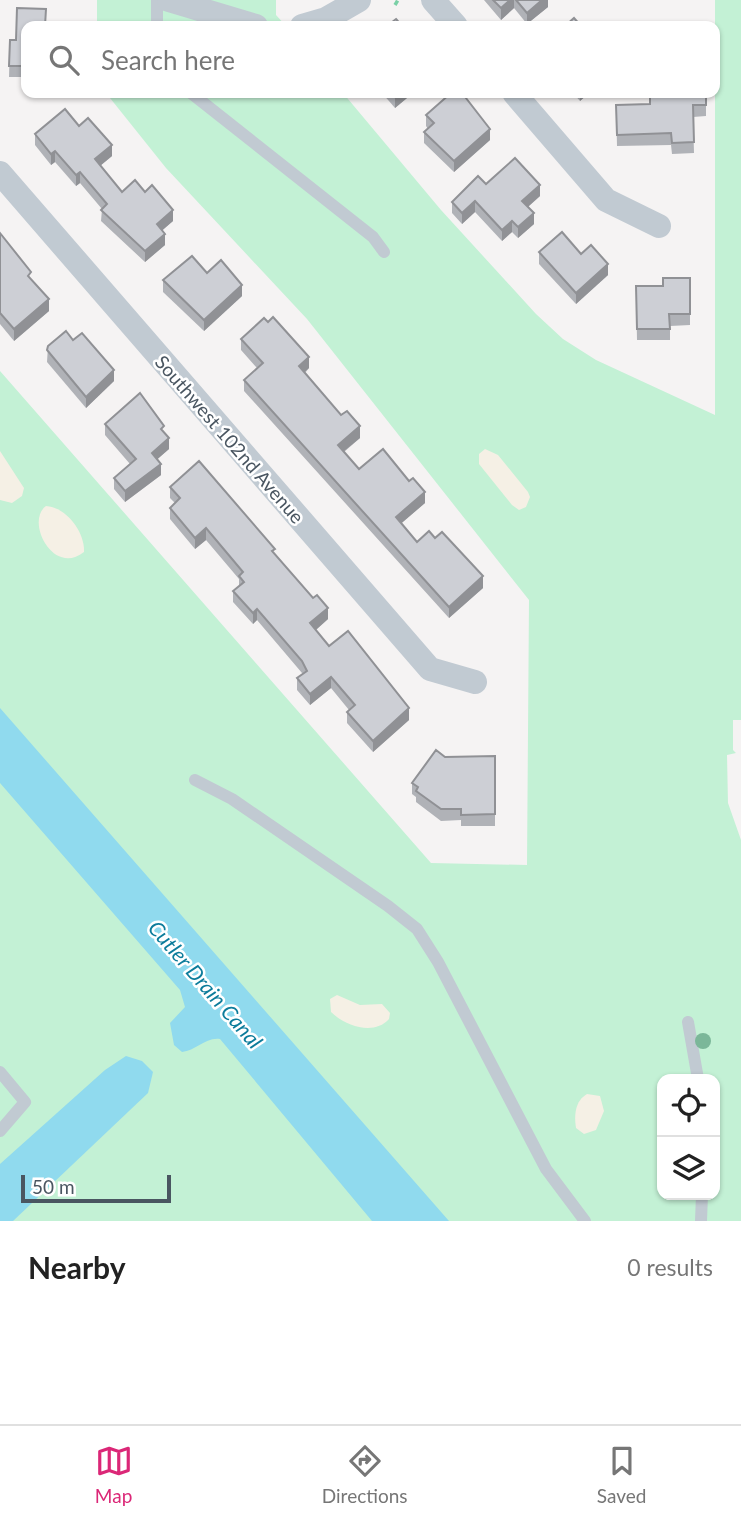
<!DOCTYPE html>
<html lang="en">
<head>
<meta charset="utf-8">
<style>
  :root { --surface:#fff; --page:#f6f6f6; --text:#222; --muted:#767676; --line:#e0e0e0; --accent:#db2777 }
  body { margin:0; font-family:Lato,sans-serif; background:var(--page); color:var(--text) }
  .controls { position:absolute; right:21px; bottom:21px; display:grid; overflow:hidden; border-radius:14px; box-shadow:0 2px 5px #0004 }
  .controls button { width:63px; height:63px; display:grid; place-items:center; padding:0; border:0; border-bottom:2px solid var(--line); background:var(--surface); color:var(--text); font:35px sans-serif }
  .scale { position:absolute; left:21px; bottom:18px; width:150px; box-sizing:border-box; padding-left:7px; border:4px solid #4a5661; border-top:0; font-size:19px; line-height:24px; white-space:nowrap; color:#4a5661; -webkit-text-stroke:5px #fff; paint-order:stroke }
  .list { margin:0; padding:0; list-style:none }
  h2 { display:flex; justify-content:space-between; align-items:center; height:91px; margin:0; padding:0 28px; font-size:30px }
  h2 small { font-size:23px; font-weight:400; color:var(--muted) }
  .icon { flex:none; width:38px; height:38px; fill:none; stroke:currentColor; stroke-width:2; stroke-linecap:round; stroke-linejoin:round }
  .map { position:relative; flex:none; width:741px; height:1221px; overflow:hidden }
  .search { position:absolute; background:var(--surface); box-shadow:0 2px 5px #0004; left:21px; right:21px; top:21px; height:77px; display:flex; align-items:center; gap:18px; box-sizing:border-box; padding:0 24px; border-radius:14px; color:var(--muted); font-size:26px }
  .sheet { height:203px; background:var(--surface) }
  nav { display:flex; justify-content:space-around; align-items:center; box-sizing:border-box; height:98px; border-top:2px solid var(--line); background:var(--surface); font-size:19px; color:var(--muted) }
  nav a { display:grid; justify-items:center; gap:4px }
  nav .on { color:var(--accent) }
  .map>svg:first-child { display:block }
</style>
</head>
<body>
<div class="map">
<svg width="741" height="1221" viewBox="0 0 741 1221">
  <rect width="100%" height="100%" fill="#f5f3f3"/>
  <g fill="#c3f1d5" fill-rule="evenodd">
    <polygon points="97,0 276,0 276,15 286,26 97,26"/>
    <path d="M715,0H741V720H733V750L736,753L727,755L728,803L741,840V1221H0V371L431,863L527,865L529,600L307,319L166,168L106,93H343L441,210L536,314L563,339L596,360L715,415ZM662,1079H715V1195H662Z"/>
  </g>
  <g fill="#f5f0e5">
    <polygon points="485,449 498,455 528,492 530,497 526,507 519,510 512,505 479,464 479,454"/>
    <polygon points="0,451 24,488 22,496 12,503 0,500"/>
    <path d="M46,506C66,507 85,532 84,552C53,577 25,521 46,506Z"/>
    <path d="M337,995L360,1005L382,1004L390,1013L389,1019C374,1036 345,1026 331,1012L330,999Z"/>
    <path d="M587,1094L600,1096L604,1111L596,1130L584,1134L576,1128C574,1115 575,1101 587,1094Z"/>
  </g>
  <g fill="#90daee">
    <path d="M0,708L449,1221H372L220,1039C205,1037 196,1051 182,1052L174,1045L170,1023L185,1007L180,990L0,783Z"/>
    <polygon points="126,1056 142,1061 153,1072 148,1093 13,1221 0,1221 0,1164 105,1070"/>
  </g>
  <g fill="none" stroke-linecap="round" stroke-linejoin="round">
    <polyline stroke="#7ad0a6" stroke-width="3.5" stroke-dasharray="5 3.5" stroke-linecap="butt" points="395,5 398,0"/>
    <g stroke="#c1cad2" stroke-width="12">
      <polyline points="157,26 157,0"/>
      <polyline points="191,93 373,237 384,252"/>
      <polyline points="195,780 232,799 388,906 417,929 438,962 546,1169 585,1221"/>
      <polyline points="688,1022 698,1079"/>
      <polyline points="0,1072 25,1102 0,1131"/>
      <polyline points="701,1221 702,1195"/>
    </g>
    <g stroke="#c1cad2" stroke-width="24">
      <polyline points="169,0 256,26"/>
      <polyline points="433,0 456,26"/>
      <polyline points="302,26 326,19 359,0"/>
      <polyline points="514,93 606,200 659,226"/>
      <polyline points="0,173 430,669 475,682"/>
    </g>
  </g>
  <circle fill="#7bb799" cx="703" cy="1041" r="8"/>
  <g fill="#b0b2b7">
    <polygon points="484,0 548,0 548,7 527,24 514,8 501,20"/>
    <polygon points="26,26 26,77 9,77 10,40 16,40"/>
    <polygon points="382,93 413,93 395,108"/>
    <polygon points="573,93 589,93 580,101"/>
    <polygon points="616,105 706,105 706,116 693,117 694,153 672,154 671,145 617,146"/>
    <polygon points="426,115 490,140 454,172 424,143 424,132 428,129 426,126"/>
    <polygon points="79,126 112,156 100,166 122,192 145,192 173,221 162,230 165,245 145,262 101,221 102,209 80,183 76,186 55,162 51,165 35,145 35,134"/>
    <polygon points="486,184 540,196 528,207 534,224 518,238 512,232 502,241 475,212 462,224 452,213 452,202"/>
    <polygon points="0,233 31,280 49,311 14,341 0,324"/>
    <polygon points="539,252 581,254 608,275 576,304 539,264"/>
    <polygon points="207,273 242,296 204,331 163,292 163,280"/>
    <polygon points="690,278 690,325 670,326 670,340 637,340 636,286 663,286"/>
    <polygon points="241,339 309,368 305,373 360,438 344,452 359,469 425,503 401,523 417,542 483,588 449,618 244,391 244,380 257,368 241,350"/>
    <polygon points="73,340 114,381 86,408 47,362 48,346"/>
    <polygon points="105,424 164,432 169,449 157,459 161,475 125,502 114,489 114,478 130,464 105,435"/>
    <polygon points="170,487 275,555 328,619 316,630 329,646 409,720 373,752 347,723 347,712 349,710 331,688 310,705 297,690 297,678 303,674 302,673 257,620 253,624 233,602 233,591 239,586 239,579 206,540 195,549 170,519 170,508 175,503 170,498"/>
    <polygon points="495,756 495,826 461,826 461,820 441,821 416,802 416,797 412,794 412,783 445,757"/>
  </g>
  <g fill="#909195">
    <polygon points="510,0 514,0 514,8 501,20 501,8"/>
    <polygon points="542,0 548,0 548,7 527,24 527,13"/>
    <polygon points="399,93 413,93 395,108 395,97"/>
    <polygon points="580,93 589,93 580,101"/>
    <polygon points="490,129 490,140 454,172 454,161"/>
    <polygon points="112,145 112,156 95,170 95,159"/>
    <polygon points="55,151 55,162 51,165 51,154"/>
    <polygon points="80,172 80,183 76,186 76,175"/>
    <polygon points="540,185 540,196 522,212 522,201"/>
    <polygon points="475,201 475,212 462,224 462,213"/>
    <polygon points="173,210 173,221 157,235 157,224"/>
    <polygon points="534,213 534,224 518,238 518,227"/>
    <polygon points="512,221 512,232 502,241 502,230"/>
    <polygon points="165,234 165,245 145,262 145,251"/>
    <polygon points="608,264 608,275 576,304 576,293"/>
    <polygon points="242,285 242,296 204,331 204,320"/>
    <polygon points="49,299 49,311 14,341 14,329"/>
    <polygon points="309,357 309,368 299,377 299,366"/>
    <polygon points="114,370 114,381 86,408 86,397"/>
    <polygon points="360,426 360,438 338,456 338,445"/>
    <polygon points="169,438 169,449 152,464 152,453"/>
    <polygon points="161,464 161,475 125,502 125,491"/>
    <polygon points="425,492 425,503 396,528 396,517"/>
    <polygon points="206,528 206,540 195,549 195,538"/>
    <polygon points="483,576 483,588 449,618 449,607"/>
    <polygon points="328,608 328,619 310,635 310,623"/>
    <polygon points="257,609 257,620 253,624 253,613"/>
    <polygon points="331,677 331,688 310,705 310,694"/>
    <polygon points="409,708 409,720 373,752 373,741"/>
  </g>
  <g fill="#cdcfd5" stroke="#909195" stroke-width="2">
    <polygon points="493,0 510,0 501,8"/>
    <polygon points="516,0 542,0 527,13"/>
    <polygon points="17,8 46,9 45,26 26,26 26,66 9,66 10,40 16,40"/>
    <polygon points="574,18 581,26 565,26"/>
    <polygon points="396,19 402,26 387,26"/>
    <polygon points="391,93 399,93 395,97"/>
    <polygon points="451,93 462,93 490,129 454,161 424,132 434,123 426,115"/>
    <polygon points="650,93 706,93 706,105 693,105 694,142 672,143 671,133 617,135 616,105 650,104"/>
    <polygon points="65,109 79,126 88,118 112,145 95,159 122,192 135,180 145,192 152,185 173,210 157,224 165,234 145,251 101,210 107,204 80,172 76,175 55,151 51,154 35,134"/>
    <polygon points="515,158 540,185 522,201 534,213 518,227 512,221 502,230 475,201 462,213 452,202 478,176 486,184"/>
    <polygon points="562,232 581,254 591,245 608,264 576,293 539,252"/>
    <polygon points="0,233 31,272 28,276 49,299 14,329 0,313"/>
    <polygon points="192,256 207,273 221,260 242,285 204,320 163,280"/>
    <polygon points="663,278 690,278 690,314 669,314 670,329 637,329 636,286 663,286"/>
    <polygon points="273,317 309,357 299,366 341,415 347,411 360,426 338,445 359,469 383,449 409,481 413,478 425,492 396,517 417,542 429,531 435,538 442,532 483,576 449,607 244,380 263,363 241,339 264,318 268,322"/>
    <polygon points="66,331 73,340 82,333 114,370 86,397 47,350 48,346"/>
    <polygon points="140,393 164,426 161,429 169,438 152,453 161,464 125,491 114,478 136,459 105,424"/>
    <polygon points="199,461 275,549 272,551 313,598 317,595 328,608 310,623 329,646 348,631 409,708 373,741 347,712 355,705 331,677 310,694 297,678 307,671 302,661 257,609 253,613 233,591 244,582 239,576 243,572 206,528 195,538 170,508 180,498 170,487"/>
    <polygon points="436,750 445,757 495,756 495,814 461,815 461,809 441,809 416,791 418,787 412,783"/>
  </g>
  <g text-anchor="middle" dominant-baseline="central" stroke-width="5" stroke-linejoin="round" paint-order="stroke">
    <g font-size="19" fill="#4a5661" stroke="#fff">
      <text transform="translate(230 439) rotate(49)">Southwest 102nd Avenue</text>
    </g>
    <g font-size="21" font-style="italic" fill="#0c7c9b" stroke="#fff">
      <text transform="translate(206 984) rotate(49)">Cutler Drain Canal</text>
    </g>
  </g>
</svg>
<div class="controls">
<button><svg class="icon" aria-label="locate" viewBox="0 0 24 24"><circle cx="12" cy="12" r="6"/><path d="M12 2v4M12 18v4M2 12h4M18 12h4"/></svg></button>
<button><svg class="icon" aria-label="layers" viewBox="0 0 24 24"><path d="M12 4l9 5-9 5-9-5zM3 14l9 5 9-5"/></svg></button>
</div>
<div class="scale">50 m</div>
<div class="search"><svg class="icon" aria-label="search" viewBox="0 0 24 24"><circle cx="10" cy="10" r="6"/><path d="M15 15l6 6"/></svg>Search here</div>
</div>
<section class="sheet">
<h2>Nearby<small>0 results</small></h2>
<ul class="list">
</ul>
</section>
<nav>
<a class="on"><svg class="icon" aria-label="map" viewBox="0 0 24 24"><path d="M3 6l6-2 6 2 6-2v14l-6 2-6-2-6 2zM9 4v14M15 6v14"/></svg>Map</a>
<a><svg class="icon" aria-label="directions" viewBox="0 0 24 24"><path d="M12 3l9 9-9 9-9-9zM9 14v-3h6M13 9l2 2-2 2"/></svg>Directions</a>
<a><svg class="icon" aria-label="saved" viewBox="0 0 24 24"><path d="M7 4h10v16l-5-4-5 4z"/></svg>Saved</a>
</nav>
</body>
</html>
